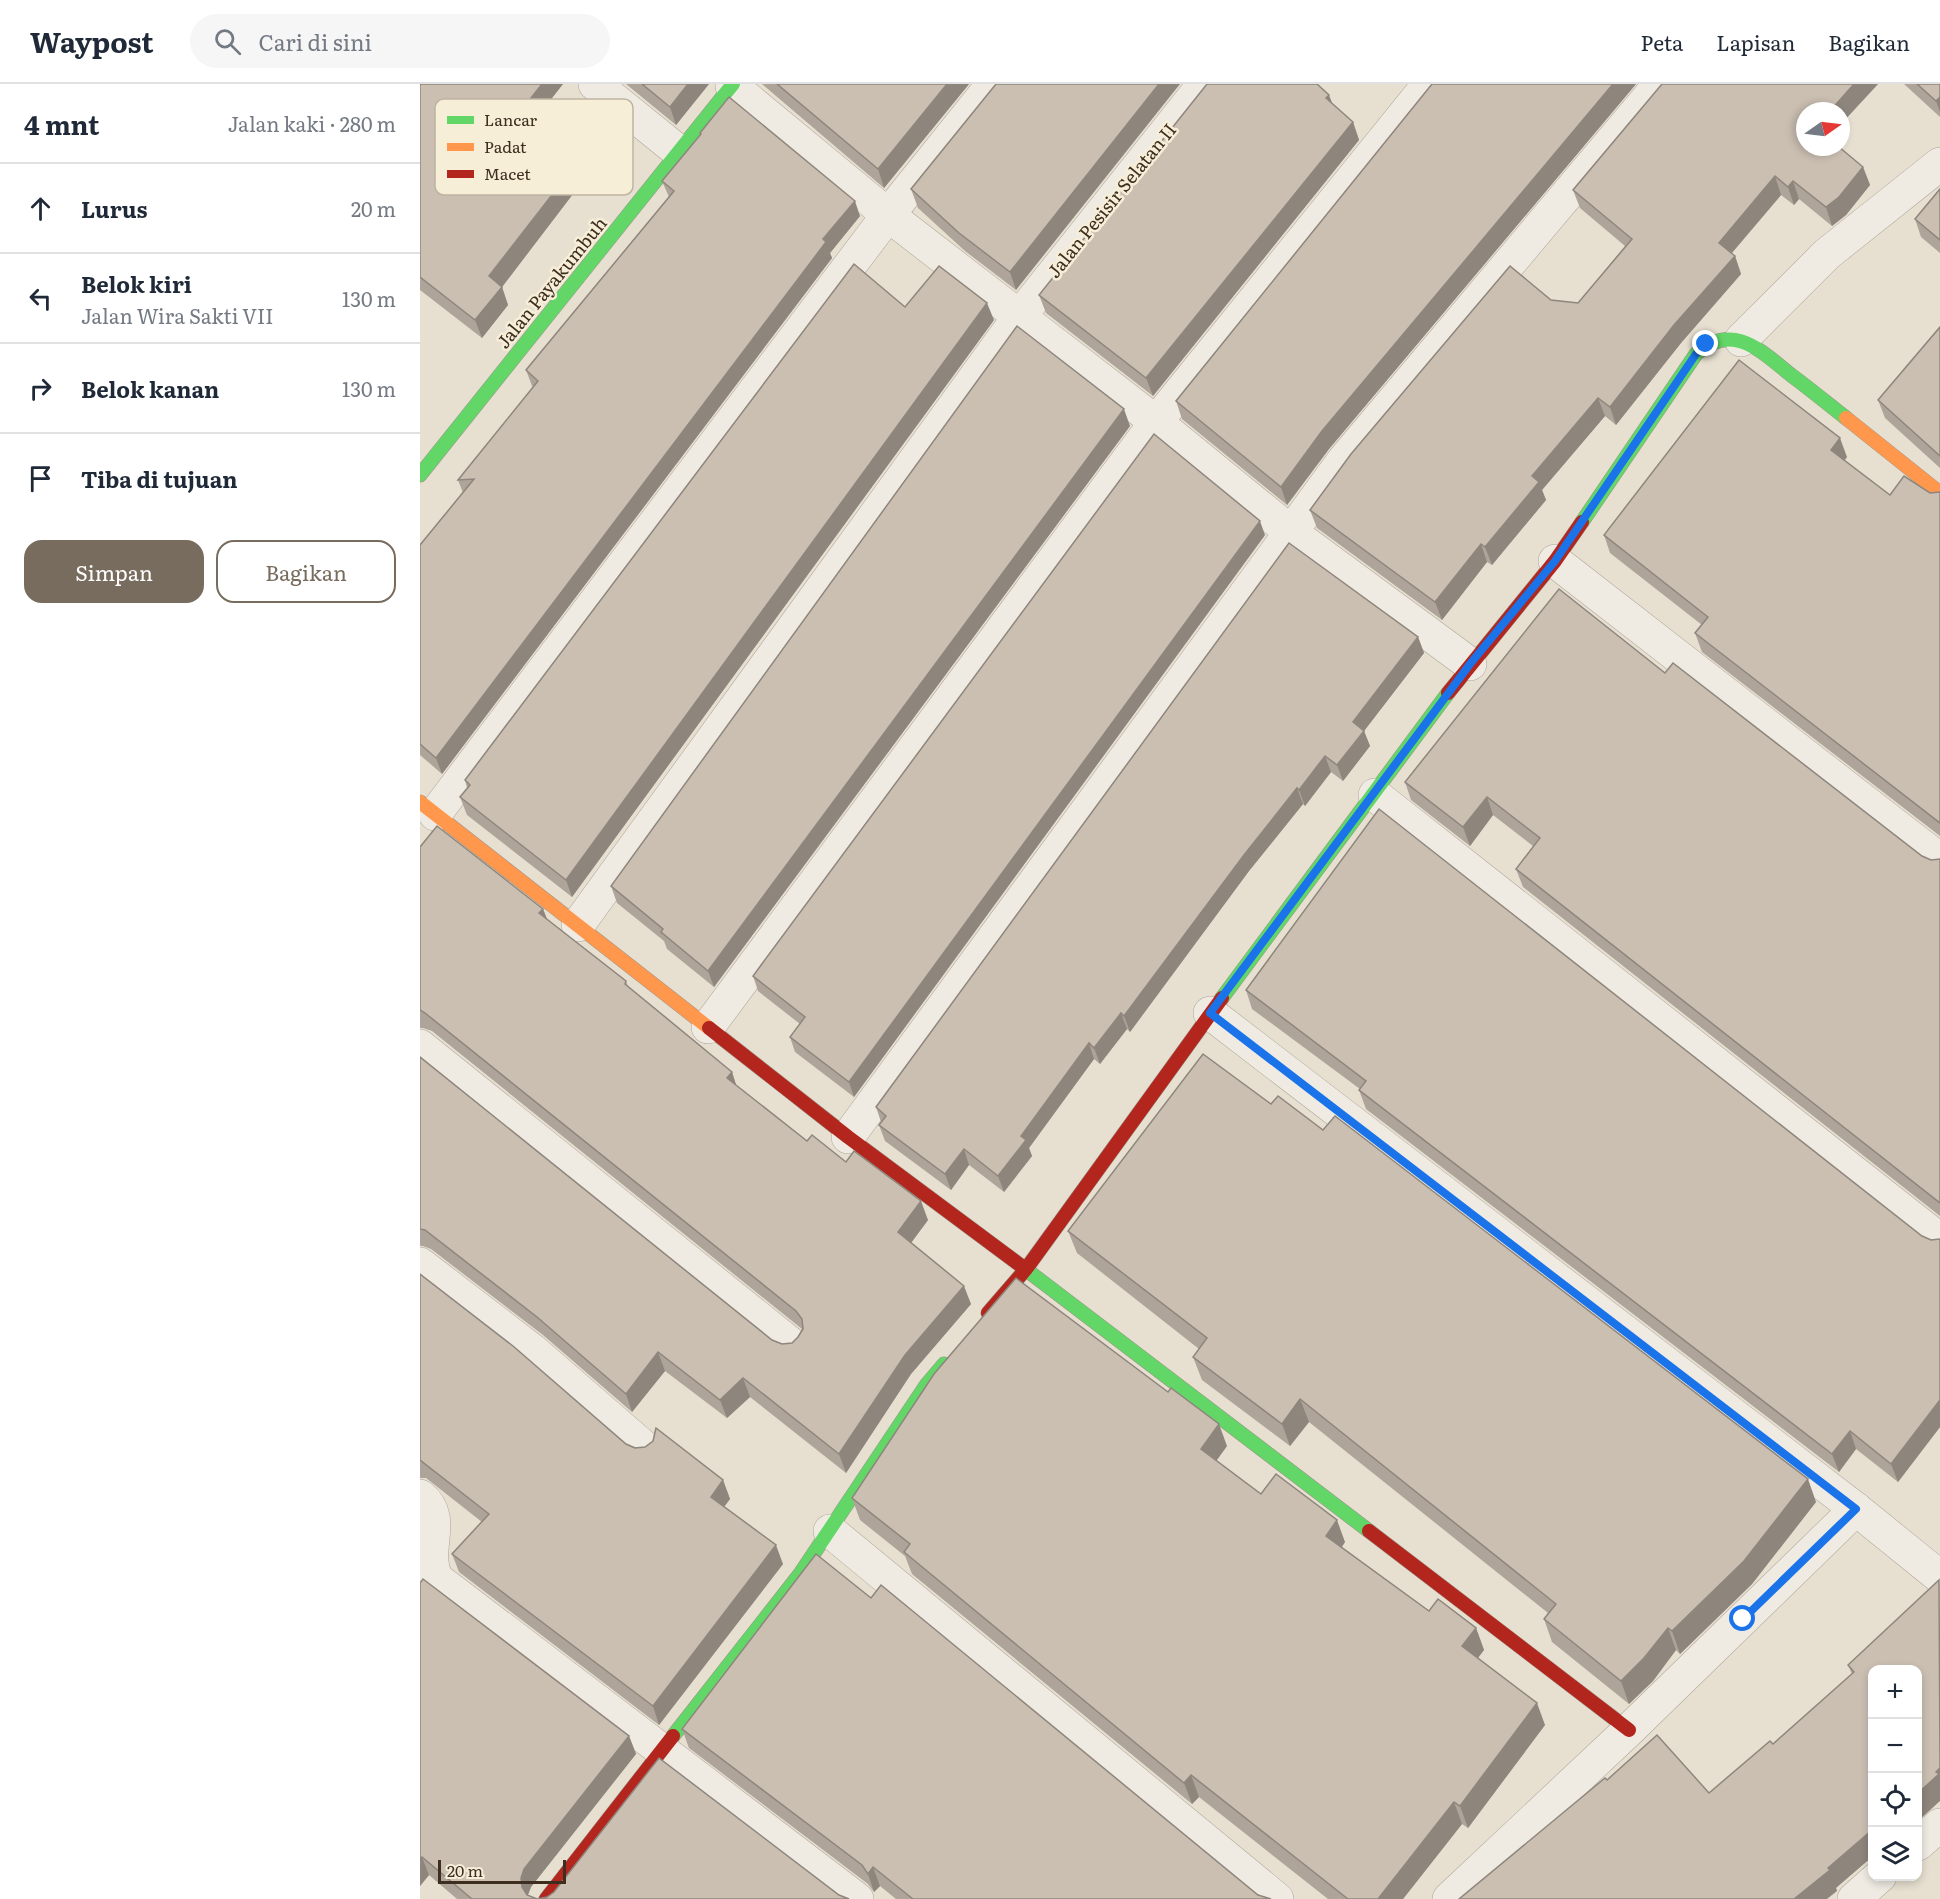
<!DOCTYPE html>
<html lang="id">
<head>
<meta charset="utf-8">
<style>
  :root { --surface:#fff; --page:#f6f6f7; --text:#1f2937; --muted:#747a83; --line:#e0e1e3; --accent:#786c5e }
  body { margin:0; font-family:Literata,serif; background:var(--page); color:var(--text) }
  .controls { position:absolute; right:18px; bottom:18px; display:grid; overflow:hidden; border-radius:12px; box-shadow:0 3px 9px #0003 }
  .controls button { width:54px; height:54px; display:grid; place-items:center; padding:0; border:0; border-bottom:2px solid var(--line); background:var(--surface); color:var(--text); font:30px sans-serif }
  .compass { position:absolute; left:1376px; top:18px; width:54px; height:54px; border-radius:50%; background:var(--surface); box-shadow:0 3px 9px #0003; rotate:76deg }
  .scale { position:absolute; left:18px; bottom:15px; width:128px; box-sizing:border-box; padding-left:6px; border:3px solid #3d2e20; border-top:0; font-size:16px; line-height:21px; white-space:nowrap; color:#3d2e20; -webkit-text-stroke:4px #f7eed8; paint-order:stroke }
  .stop { position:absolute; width:18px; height:18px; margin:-14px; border:4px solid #1a73e8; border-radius:50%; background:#fff }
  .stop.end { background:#1a73e8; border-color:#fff; box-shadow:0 2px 6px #0008 }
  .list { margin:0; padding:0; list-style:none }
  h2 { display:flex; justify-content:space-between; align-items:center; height:78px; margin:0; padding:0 24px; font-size:26px }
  h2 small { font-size:20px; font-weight:400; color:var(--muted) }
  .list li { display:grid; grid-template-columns:39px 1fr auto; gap:18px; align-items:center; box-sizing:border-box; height:90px; padding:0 24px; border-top:2px solid var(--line) }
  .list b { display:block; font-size:22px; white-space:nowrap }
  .list p { margin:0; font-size:20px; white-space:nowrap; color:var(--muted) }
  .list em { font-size:20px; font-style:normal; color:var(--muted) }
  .actions { display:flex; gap:12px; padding:18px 24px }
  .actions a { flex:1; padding:14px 0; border:2px solid var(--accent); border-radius:18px; text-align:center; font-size:21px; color:var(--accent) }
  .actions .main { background:var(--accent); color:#fff }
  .icon { flex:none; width:33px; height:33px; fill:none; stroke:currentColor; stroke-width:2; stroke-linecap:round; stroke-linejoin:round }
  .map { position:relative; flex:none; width:1520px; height:1815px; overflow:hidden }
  header { display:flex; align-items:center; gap:36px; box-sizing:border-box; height:84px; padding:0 30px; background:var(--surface); border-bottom:2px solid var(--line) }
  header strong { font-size:28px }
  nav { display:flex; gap:33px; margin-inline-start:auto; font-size:21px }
  .search { width:420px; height:54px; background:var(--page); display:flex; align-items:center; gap:15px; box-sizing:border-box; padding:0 21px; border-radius:33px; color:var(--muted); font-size:22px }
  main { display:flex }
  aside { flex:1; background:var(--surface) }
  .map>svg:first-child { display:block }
</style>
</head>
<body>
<header>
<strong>Waypost</strong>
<div class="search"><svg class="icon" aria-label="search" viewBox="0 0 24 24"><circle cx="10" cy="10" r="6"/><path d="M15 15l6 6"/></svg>Cari di sini</div>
<nav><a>Peta</a><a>Lapisan</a><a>Bagikan</a></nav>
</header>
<main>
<aside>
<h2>4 mnt<small>Jalan kaki · 280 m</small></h2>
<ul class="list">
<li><svg class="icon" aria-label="ahead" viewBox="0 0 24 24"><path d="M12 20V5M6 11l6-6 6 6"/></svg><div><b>Lurus</b></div><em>20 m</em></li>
<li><svg class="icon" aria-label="left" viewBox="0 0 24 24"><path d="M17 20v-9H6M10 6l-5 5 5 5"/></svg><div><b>Belok kiri</b><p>Jalan Wira Sakti VII</p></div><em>130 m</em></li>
<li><svg class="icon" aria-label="right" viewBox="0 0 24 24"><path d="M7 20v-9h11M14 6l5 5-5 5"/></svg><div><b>Belok kanan</b></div><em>130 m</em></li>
<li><svg class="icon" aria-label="arrive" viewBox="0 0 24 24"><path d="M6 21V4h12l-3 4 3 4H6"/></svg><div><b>Tiba di tujuan</b></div></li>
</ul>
<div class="actions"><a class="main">Simpan</a><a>Bagikan</a></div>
</aside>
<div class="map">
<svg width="1520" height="1815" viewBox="0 0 1520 1815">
  <rect width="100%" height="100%" fill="#e7e0d1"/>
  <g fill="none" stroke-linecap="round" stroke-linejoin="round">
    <defs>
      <g id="street">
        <polyline points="175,0 258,67"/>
        <polyline points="312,2 468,131 736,338 872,449 1050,580"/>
        <polyline points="1321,256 1407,170 1520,80"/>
        <polyline points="1135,477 1520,776"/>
        <polyline points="955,711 1520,1156"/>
        <polyline points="15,730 468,131 573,0"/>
        <polyline points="158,841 599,233 784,0"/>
        <polyline points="790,929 1436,1425 1520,1493"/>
        <polyline points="288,943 736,338 1009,0"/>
        <polyline points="0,962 371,1260"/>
        <polyline points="428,1053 923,377 1240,0"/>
        <polyline points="0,1180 112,1266 225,1364"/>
        <path d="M0,1412C29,1435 1,1466 17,1495L437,1815"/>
        <polyline points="410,1447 857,1815"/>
        <polyline points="1498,1760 1520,1741"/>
        <polyline points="1029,1815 1209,1646 1436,1425"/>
        <polyline points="1434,1815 1460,1792"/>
      </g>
      <g id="fast">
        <polyline points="0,391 313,0"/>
        <path d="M1162,438L1276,270C1313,237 1341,267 1371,291C1390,305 1408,320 1426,334"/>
        <polyline points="802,914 1028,609"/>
        <polyline points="604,1184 949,1447"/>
        <polyline points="253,1652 380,1490 507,1300 524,1280"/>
      </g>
      <g id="slow">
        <polyline points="1426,334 1520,409"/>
        <polyline points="0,718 289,944"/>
      </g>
      <g id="jam">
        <polyline points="1028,609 1135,477 1162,438"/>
        <polyline points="289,944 428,1053 604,1184"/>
        <polyline points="568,1229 606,1185 802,914"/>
        <polyline points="949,1447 1209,1646"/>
        <polyline points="126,1815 253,1652"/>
      </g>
    </defs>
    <use href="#street" stroke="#ada599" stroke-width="34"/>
    <use href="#fast" stroke="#9c958a" stroke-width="15"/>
    <use href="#slow" stroke="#9c958a" stroke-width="15"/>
    <use href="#jam" stroke="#9c958a" stroke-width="15"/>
    <use href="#street" stroke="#efebe3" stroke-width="33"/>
    <use href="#fast" stroke="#63d668" stroke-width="14"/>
    <use href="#slow" stroke="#ff974d" stroke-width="14"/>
    <use href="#jam" stroke="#b3261e" stroke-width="14"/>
  </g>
  <g fill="#afa499">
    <polygon points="0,0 143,0 116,34 169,89 82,203 88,221 62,254 0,206"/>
    <polygon points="206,0 289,0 256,41"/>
    <polygon points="342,0 549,0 464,104"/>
    <polygon points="576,0 596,206 545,167 498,124 491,105"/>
    <polygon points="1012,0 1216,0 909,365 867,421 762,335 756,317"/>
    <polygon points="1242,0 1458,0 1421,40 1385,63 1443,83 1450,101 1426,131 1412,142 1379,115 1374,121 1361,111 1311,170 1315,172 1321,190 1261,259 1196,341 1185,332 1122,406 1126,416 1072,481 1067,478 1022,536 897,444 890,426 1131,216 1158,219 1205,162 1160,124 1153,106"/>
    <polygon points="1484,0 1520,0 1520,33"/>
    <polygon points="912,20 933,38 939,56 733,312 626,229 619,211"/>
    <polygon points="280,49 440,132 410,169 412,174 22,690 0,671 0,461 43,409 38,396 113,303 112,302 106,286 249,113 242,97 281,51"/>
    <polygon points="1520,105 1520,169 1501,153 1495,135"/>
    <polygon points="574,236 152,813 47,731 40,713 47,704 45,696"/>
    <polygon points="1520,243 1520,384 1465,334 1458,316"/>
    <polygon points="710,342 294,903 247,865 244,857 197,819 191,802"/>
    <polygon points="1427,373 1424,376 1470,411 1520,408 1520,752 1282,568 1275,549 1282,541 1190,469 1184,451"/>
    <polygon points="845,451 434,1013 375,968 370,953 380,940 338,907 333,892"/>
    <polygon points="998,553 1004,569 944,647 950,662 923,697 911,688 885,722 883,720 829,787 710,948 707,945 680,980 674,975 609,1064 612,1072 584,1108 549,1081 531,1106 465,1057 459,1041 461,1038 456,1023"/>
    <polygon points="1245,589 1502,772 1511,776 1520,775 1520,1132 1103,803 1096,785 1113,762 1073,731 1050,762 991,716 985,698"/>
    <polygon points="0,763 123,825 127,835 206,897 208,903 312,988 316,1001 387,1057 426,1078 508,1136 491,1159 551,1220 491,1290 426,1389 330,1313 307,1334 245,1287 212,1328 123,1251 11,1165 3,1162 0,1162 0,973 352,1256 362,1260 372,1259 378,1253 382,1245 12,947 3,944 0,944"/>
    <polygon points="826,906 1520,1343 1478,1398 1436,1365 1419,1388 946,1025 939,1006 940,1005 832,925"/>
    <polygon points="851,1020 1396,1418 1332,1500 1260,1570 1256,1566 1233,1597 1209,1620 1132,1558 1124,1535 1128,1529 889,1338 870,1362 782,1296 773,1273 779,1265 657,1169 648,1147"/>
    <polygon points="0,1190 206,1360 303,1396 310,1415 304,1423 363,1480 239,1641 39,1488 32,1470 62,1438 6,1394 0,1394"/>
    <polygon points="807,1362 796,1377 841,1410 925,1458 922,1463 1009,1527 1056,1544 1064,1566 1058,1574 1125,1641 1048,1744 1042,1740 983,1815 908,1815 779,1713 772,1720 492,1490 485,1472 440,1436 432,1414"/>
    <polygon points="0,1499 209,1652 216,1670 111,1803 108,1811 117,1815 419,1811 429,1815 37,1815 9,1791 0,1802"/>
    <polygon points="451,1514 838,1811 851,1815 476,1815 460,1802 454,1808 448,1800 269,1664 262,1645"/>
    <polygon points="1428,1581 1497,1586 1416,1804 1417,1807 1187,1696 1289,1709 1353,1660 1432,1590"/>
  </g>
  <g fill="#8e867d">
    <polygon points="122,0 143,0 110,42 103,24"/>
    <polygon points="268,0 289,0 256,41 250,23"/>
    <polygon points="527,0 549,0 464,104 458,85"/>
    <polygon points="739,0 760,0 596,206 590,188"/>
    <polygon points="1193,0 1216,0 909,365 867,421 861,403 902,347"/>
    <polygon points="1434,0 1458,0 1421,40 1421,27 1410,27"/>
    <polygon points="909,11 916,29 906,14"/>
    <polygon points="1520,13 1520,28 1516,17"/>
    <polygon points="933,38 939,56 733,312 726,294"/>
    <polygon points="163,71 169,89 82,203 88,221 62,254 55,236 69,192"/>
    <polygon points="1443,83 1450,101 1426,131 1412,142 1406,123"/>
    <polygon points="1355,92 1361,111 1305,177 1299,159"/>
    <polygon points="1373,97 1379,115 1374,121 1368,103"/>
    <polygon points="435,117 440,132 410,169 412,174 22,690 16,674 403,155"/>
    <polygon points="1315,172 1321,190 1261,259 1196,341 1190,323 1254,241"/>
    <polygon points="567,219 574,236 152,813 146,796"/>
    <polygon points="1178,314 1185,332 1122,406 1126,416 1072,481 1065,463 1112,392"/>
    <polygon points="704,325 710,342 294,903 288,887"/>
    <polygon points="1420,354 1427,373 1418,385 1411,366"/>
    <polygon points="840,437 845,451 434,1013 429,998"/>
    <polygon points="1061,460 1067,478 1022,536 1015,518"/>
    <polygon points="998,553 1004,569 944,647 950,662 923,697 917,681 933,638"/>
    <polygon points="905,672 911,688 885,722 879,706"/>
    <polygon points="877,704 883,720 829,787 710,948 704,932 824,771"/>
    <polygon points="1067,713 1073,731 1050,762 1043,743"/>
    <polygon points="123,825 130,843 119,829"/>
    <polygon points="701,929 707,945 680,980 674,964"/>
    <polygon points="669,959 674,975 609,1064 612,1072 584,1108 578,1092 601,1052"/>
    <polygon points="312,988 318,1007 307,994"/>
    <polygon points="544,1065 549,1081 531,1106 525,1090"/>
    <polygon points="501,1117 508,1136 485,1167 478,1148"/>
    <polygon points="544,1202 551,1220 491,1290 426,1389 419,1370 485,1271"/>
    <polygon points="238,1268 245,1287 212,1328 206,1310"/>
    <polygon points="323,1294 330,1313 307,1334 300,1316"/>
    <polygon points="880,1315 889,1338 870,1362 862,1340"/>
    <polygon points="1520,1316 1520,1343 1478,1398 1471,1380"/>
    <polygon points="799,1340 807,1362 789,1387 781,1365"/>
    <polygon points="1430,1347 1436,1365 1419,1388 1412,1370"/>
    <polygon points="1388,1395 1396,1418 1332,1500 1260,1570 1252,1547"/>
    <polygon points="303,1396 310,1415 297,1432 291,1413"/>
    <polygon points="917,1436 925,1458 914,1474 906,1452"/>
    <polygon points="356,1461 363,1480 239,1641 233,1622"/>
    <polygon points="1056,1544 1064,1566 1050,1584 1042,1562"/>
    <polygon points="1248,1544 1256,1566 1233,1597 1209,1620 1201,1597"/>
    <polygon points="1117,1619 1125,1641 1048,1744 1040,1722"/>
    <polygon points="209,1652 216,1670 111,1803 107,1813 102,1803 101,1794 104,1785"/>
    <polygon points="1520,1684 1520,1717 1497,1738 1497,1710"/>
    <polygon points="771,1691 779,1713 772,1720 764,1699"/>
    <polygon points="1034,1718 1042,1740 983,1815 958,1815"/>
    <polygon points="1452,1746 1452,1773 1416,1804 1417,1807 1407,1815 1374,1815 1408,1784"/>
    <polygon points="2,1773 9,1791 0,1802 0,1775"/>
    <polygon points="453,1783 460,1802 454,1808 448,1790"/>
  </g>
  <g fill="#cbbfb2" stroke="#8e867d" stroke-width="1.5">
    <polygon points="0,0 122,0 103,24 163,71 69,192 82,203 55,236 0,193"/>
    <polygon points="222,0 268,0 250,23"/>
    <polygon points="357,0 527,0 458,85"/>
    <polygon points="576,0 739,0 590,188 539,149 491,105"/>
    <polygon points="787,0 897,0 909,11 906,14 933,38 726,294 619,211"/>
    <polygon points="1012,0 1193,0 902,347 861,403 756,317"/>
    <polygon points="1242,0 1434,0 1410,27 1385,27 1385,63 1419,63 1443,83 1419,113 1406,123 1373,97 1368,103 1355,92 1299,159 1315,172 1254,241 1190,323 1178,314 1112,392 1119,398 1065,463 1061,460 1015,518 890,426 931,370 1090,182 1131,216 1158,219 1212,155 1153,106"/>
    <polygon points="1497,0 1520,0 1520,13 1516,17"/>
    <polygon points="309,13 435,117 403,155 406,158 16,674 0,660 0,461 54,395 38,396 118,297 106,286 254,107 242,97 281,50 280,49"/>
    <polygon points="1520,105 1520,156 1495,135"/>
    <polygon points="434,180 485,223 519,182 567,219 146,796 40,713 50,701 45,696"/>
    <polygon points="597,242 704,325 288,887 241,848 243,845 191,802"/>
    <polygon points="1520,243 1520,372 1458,316"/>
    <polygon points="1319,276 1420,354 1411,366 1470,411 1484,392 1510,409 1520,408 1520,739 1275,549 1288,533 1184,451"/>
    <polygon points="734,350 840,437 429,998 370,953 385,933 333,892"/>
    <polygon points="869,459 998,553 933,638 944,647 917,681 905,672 879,706 877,704 824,771 704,932 701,929 674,964 669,959 601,1052 606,1056 578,1092 544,1065 525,1090 459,1041 466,1032 456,1023"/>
    <polygon points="1139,505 1245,589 1253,579 1502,772 1511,776 1520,775 1520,1119 1096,785 1120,754 1067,713 1043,743 985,698"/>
    <polygon points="959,725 1502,1152 1511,1156 1520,1155 1520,1316 1471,1380 1430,1347 1412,1370 939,1006 946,997 826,906"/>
    <polygon points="17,742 123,825 119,829 206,897 205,900 312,988 307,994 387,1057 392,1051 426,1078 434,1067 501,1117 478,1148 544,1202 485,1271 419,1370 323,1294 300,1316 238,1268 206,1310 117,1233 5,1146 0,1145 0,973 352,1256 362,1260 372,1259 378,1253 383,1245 382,1235 376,1227 5,929 0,926 0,763"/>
    <polygon points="783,970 851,1020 858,1012 903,1046 915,1032 1388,1395 1324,1477 1252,1547 1248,1544 1224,1574 1201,1597 1124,1535 1136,1520 880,1315 862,1340 773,1273 787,1254 648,1147"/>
    <polygon points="0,1190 93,1262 206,1360 215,1364 225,1363 233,1357 236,1344 303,1396 291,1413 356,1461 233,1622 32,1470 69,1430 0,1376"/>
    <polygon points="596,1194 748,1308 751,1304 799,1340 781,1365 841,1410 856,1390 917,1436 906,1452 1009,1527 1018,1515 1056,1544 1042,1562 1117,1619 1040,1722 1034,1718 958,1815 928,1815 771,1691 764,1699 484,1468 490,1460 432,1414 514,1290"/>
    <polygon points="396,1470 451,1514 461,1501 838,1811 851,1815 493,1815 453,1783 448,1790 442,1781 262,1645"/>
    <polygon points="3,1495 209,1652 104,1785 101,1794 102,1803 107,1811 117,1815 127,1813 134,1808 239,1674 419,1811 429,1815 52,1815 2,1773 0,1775 0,1499"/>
    <polygon points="1519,1496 1520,1684 1516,1688 1519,1690 1497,1710 1497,1586 1452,1586 1452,1746 1408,1784 1410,1786 1374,1815 1039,1815 1185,1694 1187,1696 1237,1651 1289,1709 1350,1657 1353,1660 1434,1588 1428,1581"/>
  </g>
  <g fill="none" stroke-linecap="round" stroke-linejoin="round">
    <polyline stroke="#1a73e8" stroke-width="8" points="1286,260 1276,270 1135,477 1050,580 790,929 1436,1425 1323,1535"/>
  </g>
  <g text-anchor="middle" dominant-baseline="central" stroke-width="5" stroke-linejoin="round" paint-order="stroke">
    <g font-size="18" fill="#3d2e20" stroke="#f7eed8">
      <text transform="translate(691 116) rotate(-51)">Jalan Pesisir Selatan II</text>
      <text transform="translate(131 198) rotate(-51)">Jalan Payakumbuh</text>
    </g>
  </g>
  <rect x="15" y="15" width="198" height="96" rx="9" fill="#f7eed8" stroke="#bfb4a1" stroke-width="1.5"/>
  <rect x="27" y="32" width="27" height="8" fill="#63d668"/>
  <rect x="27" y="59" width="27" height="8" fill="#ff974d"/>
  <rect x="27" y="86" width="27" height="8" fill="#b3261e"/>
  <g font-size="16" fill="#3d2e20">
    <text x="64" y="42">Lancar</text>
    <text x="64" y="69">Padat</text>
    <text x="64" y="96">Macet</text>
  </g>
</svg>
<div class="controls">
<button>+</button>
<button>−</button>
<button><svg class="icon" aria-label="locate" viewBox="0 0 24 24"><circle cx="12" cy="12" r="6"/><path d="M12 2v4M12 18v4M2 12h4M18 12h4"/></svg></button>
<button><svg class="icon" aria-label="layers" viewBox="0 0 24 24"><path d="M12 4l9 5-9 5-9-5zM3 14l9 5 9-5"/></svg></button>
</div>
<svg class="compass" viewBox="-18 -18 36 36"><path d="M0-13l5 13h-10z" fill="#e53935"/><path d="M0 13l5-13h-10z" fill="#747a83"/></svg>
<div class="scale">20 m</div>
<div class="stop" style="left:1323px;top:1535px"></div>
<div class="stop end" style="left:1286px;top:260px"></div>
</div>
</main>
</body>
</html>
